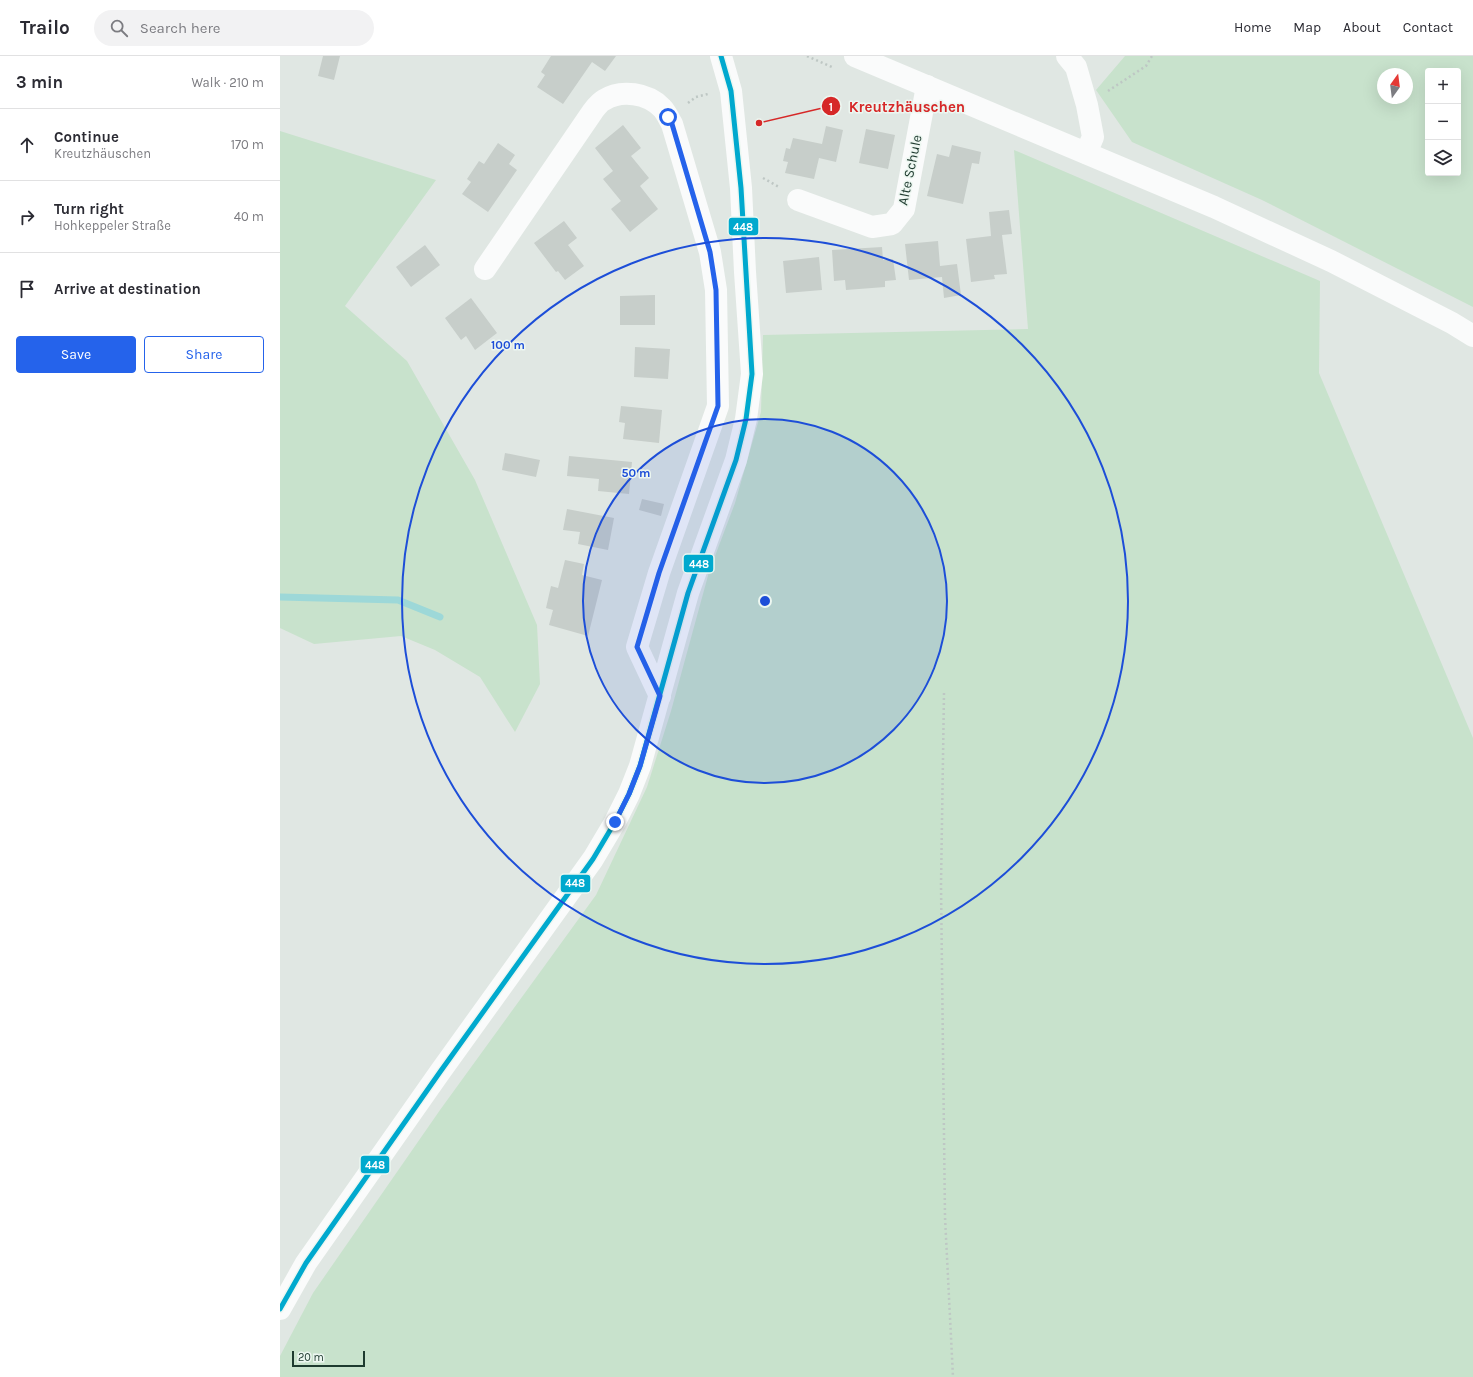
<!DOCTYPE html>
<html lang="en">
<head>
<meta charset="utf-8">
<style>
  :root { --surface:#fff; --page:#f2f2f3; --text:#2b2b33; --muted:#7c7c81; --line:#e1e1e2; --accent:#2563eb }
  body { margin:0; font-family:Karla,sans-serif; background:var(--page); color:var(--text) }
  .controls { position:absolute; right:12px; top:12px; display:grid; overflow:hidden; border-radius:4px; box-shadow:0 4px 16px #0002 }
  .controls button { width:36px; height:36px; display:grid; place-items:center; padding:0; border:0; border-bottom:1px solid var(--line); background:var(--surface); color:var(--text); font:20px sans-serif }
  .compass { position:absolute; left:1097px; top:12px; width:36px; height:36px; border-radius:50%; background:var(--surface); box-shadow:0 4px 16px #0002; rotate:14deg }
  .scale { position:absolute; left:12px; bottom:10px; width:73px; box-sizing:border-box; padding-left:4px; border:2px solid #1e3a2f; border-top:0; font-size:11px; line-height:14px; white-space:nowrap; color:#1e3a2f; -webkit-text-stroke:3px #edf7f1; paint-order:stroke }
  .stop { position:absolute; width:12px; height:12px; margin:-9px; border:3px solid #2563eb; border-radius:50%; background:#fff }
  .stop.end { background:#2563eb; border-color:#fff; box-shadow:0 1px 4px #0008 }
  .list { margin:0; padding:0; list-style:none }
  h2 { display:flex; justify-content:space-between; align-items:center; height:52px; margin:0; padding:0 16px; font-size:17px }
  h2 small { font-size:13px; font-weight:400; color:var(--muted) }
  .list li { display:grid; grid-template-columns:26px 1fr auto; gap:12px; align-items:center; box-sizing:border-box; height:72px; padding:0 16px; border-top:1px solid var(--line) }
  .list b { display:block; font-size:15px; white-space:nowrap }
  .list p { margin:0; font-size:13px; white-space:nowrap; color:var(--muted) }
  .list em { font-size:13px; font-style:normal; color:var(--muted) }
  .actions { display:flex; gap:8px; padding:12px 16px }
  .actions a { flex:1; padding:9px 0; border:1px solid var(--accent); border-radius:4px; text-align:center; font-size:14px; color:var(--accent) }
  .actions .main { background:var(--accent); color:#fff }
  .icon { flex:none; width:22px; height:22px; fill:none; stroke:currentColor; stroke-width:2; stroke-linecap:round; stroke-linejoin:round }
  .map { position:relative; flex:none; width:1193px; height:1321px; overflow:hidden }
  header { display:flex; align-items:center; gap:24px; box-sizing:border-box; height:56px; padding:0 20px; background:var(--surface); border-bottom:1px solid var(--line) }
  header strong { font-size:19px }
  nav { display:flex; gap:22px; margin-inline-start:auto; font-size:14px }
  .search { width:280px; height:36px; background:var(--page); display:flex; align-items:center; gap:10px; box-sizing:border-box; padding:0 14px; border-radius:22px; color:var(--muted); font-size:15px }
  main { display:flex }
  aside { flex:1; background:var(--surface) }
  .map>svg:first-child { display:block }
</style>
</head>
<body>
<header>
<strong>Trailo</strong>
<div class="search"><svg class="icon" aria-label="search" viewBox="0 0 24 24"><circle cx="10" cy="10" r="6"/><path d="M15 15l6 6"/></svg>Search here</div>
<nav><a>Home</a><a>Map</a><a>About</a><a>Contact</a></nav>
</header>
<main>
<aside>
<h2>3 min<small>Walk · 210 m</small></h2>
<ul class="list">
<li><svg class="icon" aria-label="ahead" viewBox="0 0 24 24"><path d="M12 20V5M6 11l6-6 6 6"/></svg><div><b>Continue</b><p>Kreutzhäuschen</p></div><em>170 m</em></li>
<li><svg class="icon" aria-label="right" viewBox="0 0 24 24"><path d="M7 20v-9h11M14 6l5 5-5 5"/></svg><div><b>Turn right</b><p>Hohkeppeler Straße</p></div><em>40 m</em></li>
<li><svg class="icon" aria-label="arrive" viewBox="0 0 24 24"><path d="M6 21V4h12l-3 4 3 4H6"/></svg><div><b>Arrive at destination</b></div></li>
</ul>
<div class="actions"><a class="main">Save</a><a>Share</a></div>
</aside>
<div class="map">
<svg width="1193" height="1321" viewBox="0 0 1193 1321">
  <rect width="100%" height="100%" fill="#e0e7e3"/>
  <g fill="#c8e2cc" fill-rule="evenodd">
    <path d="M845,0H1193V251L982,144L852,86L816,34ZM1148,15H1178V117H1148ZM1103,18H1127V42H1103Z"/>
    <polygon points="0,75 156,124 65,250 127,305 195,424 257,569 260,628 235,676 200,621 155,594 121,580 34,588 0,572"/>
    <polygon points="734,94 1040,225 1039,317 1193,682 1193,1321 0,1321 0,1300 33,1237 160,1054 316,839 367,731 391,655 429,516 455,447 481,356 483,279 748,273"/>
  </g>
  <g fill="none" stroke-linecap="round" stroke-linejoin="round">
    <polyline stroke="#9dd8d8" stroke-width="7" points="0,541 118,544 160,561"/>
  </g>
  <g fill="#c7ceca">
    <polygon points="43,0 60,0 54,24 38,20"/>
    <polygon points="271,0 336,0 325,15 312,6 283,48 257,31 265,19 261,16"/>
    <polygon points="343,69 361,92 351,100 369,122 360,130 378,153 350,176 331,153 341,145 323,123 333,115 315,92"/>
    <polygon points="546,70 563,74 556,106 539,102 534,123 505,117 508,106 503,105 506,92 510,93 513,82 542,88"/>
    <polygon points="586,73 615,79 608,113 579,107"/>
    <polygon points="218,87 235,99 229,108 237,114 208,156 182,138 191,126 187,123 199,105 204,108"/>
    <polygon points="672,89 701,96 699,108 692,107 683,148 647,140 657,98 669,101"/>
    <polygon points="729,154 732,178 722,179 727,218 714,219 715,223 691,226 686,183 711,180 709,156"/>
    <polygon points="284,165 297,182 288,189 304,210 285,224 278,215 276,216 254,187"/>
    <polygon points="658,185 660,210 677,208 681,239 664,242 662,221 629,224 625,188"/>
    <polygon points="145,189 160,209 131,231 116,211"/>
    <polygon points="602,191 603,204 613,203 616,224 605,225 605,231 566,234 565,224 554,225 552,194"/>
    <polygon points="539,201 542,234 506,237 503,205"/>
    <polygon points="375,239 375,269 340,269 340,240"/>
    <polygon points="191,242 217,277 195,294 186,280 181,284 165,262"/>
    <polygon points="355,291 390,293 388,323 354,321"/>
    <polygon points="341,350 382,354 379,387 343,383 345,367 339,366"/>
    <polygon points="225,397 260,404 256,421 222,414"/>
    <polygon points="289,400 352,406 349,438 318,435 319,423 287,420"/>
    <polygon points="362,443 384,448 381,460 359,454"/>
    <polygon points="287,453 334,462 328,494 298,488 300,476 283,474"/>
    <polygon points="285,504 304,508 302,519 322,524 308,580 269,569 273,554 266,552 271,530 278,532"/>
  </g>
  <g fill="none" stroke-linecap="round" stroke-linejoin="round">
    <g stroke="#bec7c4" stroke-width="2.5" stroke-dasharray="2 3" stroke-linecap="butt">
      <polyline points="527,0 554,12"/>
      <polyline points="828,35 866,10 872,0"/>
      <polyline points="408,47 416,41 428,38"/>
      <polyline points="483,122 499,131"/>
      <polyline points="664,637 661,829 665,1161 673,1321"/>
    </g>
    <g stroke="#fafbfb" stroke-width="22">
      <polyline points="575,0 934,151 1051,205 1172,267 1193,280"/>
      <polyline points="787,0 796,11 807,49 813,81 806,97"/>
      <polyline points="518,144 592,171 612,168 624,153 647,30"/>
      <path d="M205,213L313,55C316,51 320,46 324,44C341,33 368,37 382,52C386,56 389,63 392,68L430,196L436,234L438,350L379,517L357,591L380,640"/>
      <polyline points="0,1253 26,1207 160,1016 313,803 335,766 349,738 360,710 408,537 456,404 466,363 472,318 465,216 461,132 451,35 441,0"/>
    </g>
    <defs>
      <polyline id="bus-1" points="0,1253 26,1207 160,1016 313,803 335,766 349,738 360,710 408,537 456,404 466,363 472,318 461,132 451,35 441,0"/>
    </defs>
    <use href="#bus-1" stroke="#edf7f1" stroke-width="8"/>
    <use href="#bus-1" stroke="#00a9ce" stroke-width="5"/>
  </g>
  <g fill="none" stroke-linecap="round" stroke-linejoin="round">
    <polyline stroke="#2563eb" stroke-width="5" points="335,766 349,738 360,710 380,640 357,591 379,517 438,350 436,234 430,196 392,68 388,61"/>
  </g>
  <circle cx="485" cy="545" r="182" fill="#1d4ed8" fill-opacity=".12"/>
  <g fill="none" stroke="#1d4ed8" stroke-width="2">
    <circle cx="485" cy="545" r="182"/>
    <circle cx="485" cy="545" r="363"/>
  </g>
  <g text-anchor="middle" dominant-baseline="central" stroke-width="3" stroke-linejoin="round" paint-order="stroke">
    <g font-size="14" fill="#1e3a2f" stroke="#edf7f1">
      <text transform="translate(630 114) rotate(-78)">Alte Schule</text>
    </g>
  </g>
  <circle cx="485" cy="545" r="6" fill="#1d4ed8" stroke="#edf7f1" stroke-width="2"/>
  <g font-size="12" text-anchor="middle" font-weight="bold" fill="#1d4ed8" stroke="#edf7f1" stroke-width="3" stroke-linejoin="round" paint-order="stroke">
    <text x="228" y="293">100 m</text>
    <text x="356" y="421">50 m</text>
  </g>
  <path fill="none" stroke="#d62828" stroke-width="1.5" d="M479 67L551 50"/>
  <g fill="#d62828" stroke="#edf7f1" stroke-width="1.5">
    <circle cx="479" cy="67" r="4"/>
    <circle cx="551" cy="50" r="10"/>
  </g>
  <g font-size="12" text-anchor="middle" font-weight="bold" fill="#fff">
    <text x="551" y="55">1</text>
  </g>
  <g font-size="15" text-anchor="middle" font-weight="bold" fill="#d62828" stroke="#edf7f1" stroke-width="3" stroke-linejoin="round" paint-order="stroke">
    <text x="627" y="56">Kreutzhäuschen</text>
  </g>
  <g stroke="#edf7f1" stroke-width="1.5">
    <rect x="448" y="161" width="31" height="19" rx="4" fill="#00a9ce"/>
    <rect x="403" y="498" width="31" height="19" rx="4" fill="#00a9ce"/>
    <rect x="280" y="818" width="31" height="19" rx="4" fill="#00a9ce"/>
    <rect x="80" y="1099" width="30" height="19" rx="4" fill="#00a9ce"/>
  </g>
  <g font-size="11" text-anchor="middle" font-weight="bold" fill="#fff">
    <text x="463" y="175">448</text>
    <text x="419" y="512">448</text>
    <text x="295" y="831">448</text>
    <text x="95" y="1113">448</text>
  </g>
</svg>
<div class="controls">
<button>+</button>
<button>−</button>
<button><svg class="icon" aria-label="layers" viewBox="0 0 24 24"><path d="M12 4l9 5-9 5-9-5zM3 14l9 5 9-5"/></svg></button>
</div>
<svg class="compass" viewBox="-18 -18 36 36"><path d="M0-13l5 13h-10z" fill="#e53935"/><path d="M0 13l5-13h-10z" fill="#7c7c81"/></svg>
<div class="scale">20 m</div>
<div class="stop" style="left:388px;top:61px"></div>
<div class="stop end" style="left:335px;top:766px"></div>
</div>
</main>
</body>
</html>
